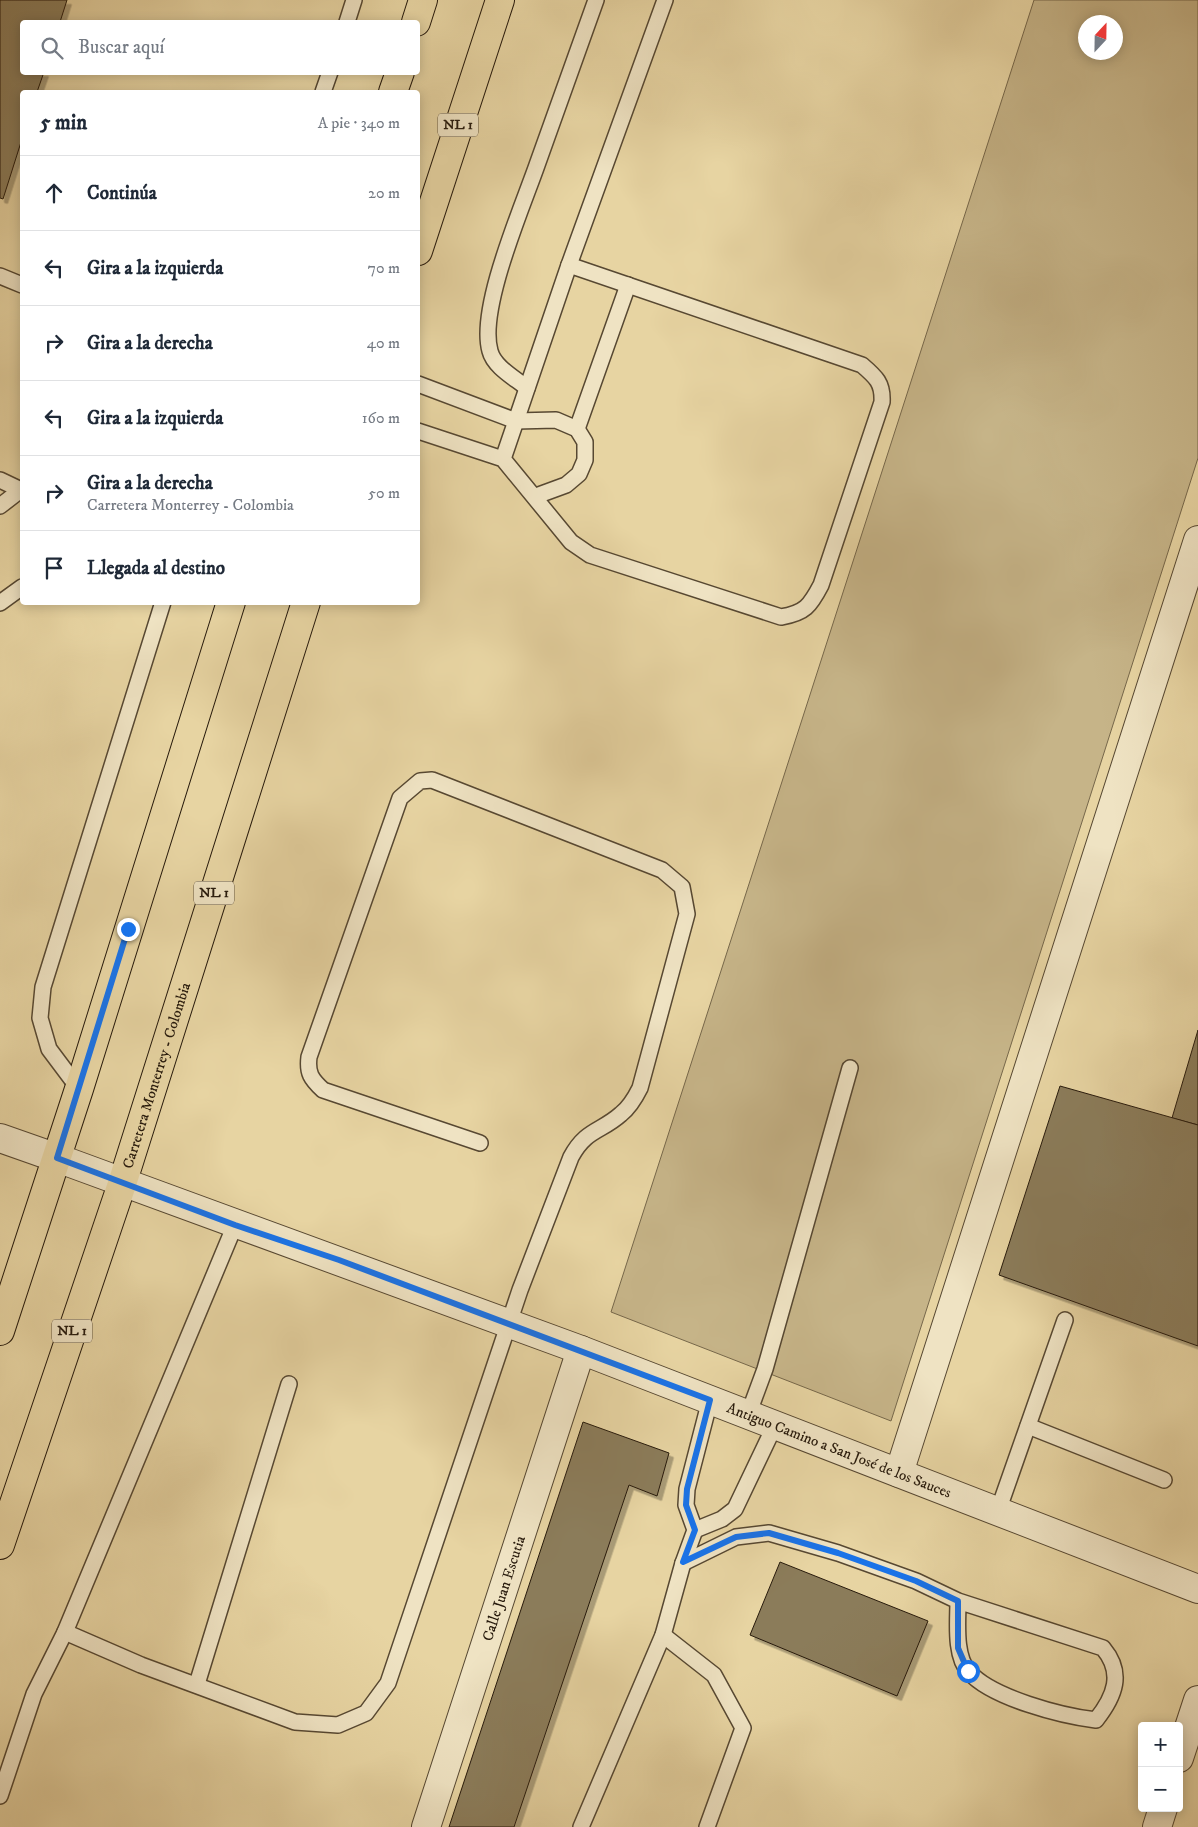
<!DOCTYPE html>
<html lang="es">
<head>
<meta charset="utf-8">
<style>
  :root { --surface:#fff; --page:#f6f6f7; --text:#1f2937; --muted:#747a83; --line:#e0e1e3 }
  body { margin:0; font-family:"IM FELL DW Pica",serif; background:var(--page); color:var(--text) }
  .controls { position:absolute; right:15px; bottom:15px; display:grid; overflow:hidden; border-radius:5px; box-shadow:0 2px 12px #0003 }
  .controls button { width:45px; height:45px; display:grid; place-items:center; padding:0; border:0; border-bottom:1px solid var(--line); background:var(--surface); color:var(--text); font:25px sans-serif }
  .compass { position:absolute; left:1078px; top:15px; width:45px; height:45px; border-radius:50%; background:var(--surface); box-shadow:0 2px 12px #0003; rotate:22deg }
  .stop { position:absolute; width:15px; height:15px; margin:-11px; border:4px solid #1a73e8; border-radius:50%; background:#fff }
  .stop.end { background:#1a73e8; border-color:#fff; box-shadow:0 1px 5px #0008 }
  .list { margin:0; padding:0; list-style:none }
  h2 { display:flex; justify-content:space-between; align-items:center; height:65px; margin:0; padding:0 20px; font-size:21px }
  h2 small { font-size:16px; font-weight:400; color:var(--muted) }
  .list li { display:grid; grid-template-columns:32px 1fr auto; gap:15px; align-items:center; box-sizing:border-box; height:75px; padding:0 20px; border-top:1px solid var(--line) }
  .list b { display:block; font-size:19px; white-space:nowrap }
  .list p { margin:0; font-size:16px; white-space:nowrap; color:var(--muted) }
  .list em { font-size:16px; font-style:normal; color:var(--muted) }
  .icon { flex:none; width:28px; height:28px; fill:none; stroke:currentColor; stroke-width:2; stroke-linecap:round; stroke-linejoin:round }
  .map { position:relative; flex:none; width:1198px; height:1827px; overflow:hidden }
  .search { position:absolute; background:var(--surface); box-shadow:0 2px 12px #0003; left:20px; top:20px; width:400px; height:55px; display:flex; align-items:center; gap:12px; box-sizing:border-box; padding:0 18px; border-radius:5px; color:var(--muted); font-size:19px }
  .panel { position:absolute; background:var(--surface); box-shadow:0 2px 12px #0003; left:20px; top:90px; width:400px; height:515px; border-radius:5px }
  .map>svg:first-child { display:block }
</style>
</head>
<body>
<div class="map">
<svg width="1198" height="1827" viewBox="0 0 1198 1827">
  <defs>
    <filter id="shadow"><feDropShadow dx="4.5" dy="4.5" stdDeviation="0" flood-color="#0004"/></filter>
  </defs>
  <rect width="100%" height="100%" fill="#e7d4a2"/>
  <filter id="stains"><feTurbulence type="fractalNoise" baseFrequency=".004" numOctaves="4"/><feColorMatrix values="0 0 0 0 .2 0 0 0 0 .09 0 0 0 0 .02 0 0 0 .5 -.17"/></filter>
  <radialGradient id="worn" r=".72"><stop offset=".6" stop-color="#630" stop-opacity="0"/><stop offset="1" stop-color="#630" stop-opacity=".3"/></radialGradient>
  <path fill="#c6b488" stroke="#76674a" fill-rule="evenodd" d="M1034,0H1198V458L891,1421L611,1312ZM1086,22H1116V52H1086Z"/>
  <g fill="#8b7b5a" stroke="#271a0c" filter="url(#shadow)">
    <polygon points="0,0 67,0 60,22 22,22 22,72 44,72 37,92 22,92 22,139 3,199 0,198"/>
    <polygon points="1198,1030 1198,1125 1172,1118"/>
    <polygon points="1060,1086 1198,1125 1198,1346 999,1275"/>
    <polygon points="583,1422 669,1453 657,1496 629,1485 514,1827 449,1827"/>
    <polygon points="780,1562 928,1621 897,1696 750,1635"/>
  </g>
  <g fill="none" stroke-linecap="round" stroke-linejoin="round">
    <defs>
      <g id="service">
        <polyline points="347,22 354,0"/>
        <polyline points="323,92 330,72"/>
        <polyline points="569,265 665,0"/>
        <polyline points="0,276 22,285"/>
        <polyline points="418,384 516,421 556,420 577,429 585,442 585,460 579,474 566,485 536,496"/>
        <path d="M527,388C515,378 494,367 490,351C478,309 522,208 537,165C557,110 576,55 596,0"/>
        <polyline points="577,429 628,285"/>
        <path d="M418,431L503,459L571,542L590,555L781,617C805,613 810,606 821,585L882,402C883,383 876,377 862,365L569,265L503,459"/>
        <polyline points="0,480 21,490"/>
        <polyline points="0,506 22,489"/>
        <polyline points="0,603 22,587"/>
        <polyline points="79,1089 49,1049 40,1018 43,987 163,602"/>
        <path d="M235,1225L65,1632L141,1665L295,1722L338,1725L366,1713L388,1683L520,1290L571,1157C586,1129 601,1132 621,1114C630,1107 635,1098 640,1088L687,914L682,887L662,870L432,780L420,781L400,798L309,1057C307,1073 311,1079 323,1090L480,1143"/>
        <polyline points="748,1415 765,1369 850,1068"/>
        <polyline points="1028,1426 1164,1480"/>
        <polyline points="998,1511 1065,1320"/>
        <polyline points="695,1530 722,1519 735,1509 775,1425"/>
        <path d="M683,1563L736,1537L769,1533L838,1553L916,1581L958,1601L1103,1648C1124,1673 1115,1696 1096,1720C1062,1716 992,1698 969,1672C954,1656 958,1621 958,1601"/>
        <polyline points="663,1635 714,1675 743,1728 707,1827"/>
        <polyline points="197,1684 289,1384"/>
        <polyline points="0,1796 34,1694 65,1632"/>
        <polyline points="581,1827 663,1635 683,1563 695,1530 686,1505 687,1489 710,1400"/>
      </g>
      <g id="minor">
        <polyline points="0,1138 57,1158"/>
        <polyline points="899,1473 1198,540"/>
        <polyline points="1179,1758 1198,1700"/>
        <path id="s1" d="M426,1827L581,1350"/>
        <polyline points="1157,1827 1163,1808"/>
      </g>
      <g id="tertiary">
        <path id="s2" d="M57,1158L581,1350L1198,1589"/>
      </g>
      <g id="primary">
        <polyline points="416,22 423,0"/>
        <polyline points="393,92 400,72"/>
        <polyline points="418,251 500,0"/>
        <polyline points="0,1331 79,1089 231,602"/>
        <path id="s3" d="M0,1545L122,1184L306,602"/>
      </g>
    </defs>
    <use href="#service" stroke="#574832" stroke-width="18"/>
    <use href="#minor" stroke="#574832" stroke-width="30"/>
    <use href="#tertiary" stroke="#574832" stroke-width="30"/>
    <use href="#primary" stroke="#271a0c" stroke-width="30"/>
    <use href="#service" stroke="#efe3c3" stroke-width="15"/>
    <use href="#minor" stroke="#efe3c3" stroke-width="28"/>
    <use href="#tertiary" stroke="#efe3c3" stroke-width="28"/>
    <use href="#primary" stroke="#e7d4a2" stroke-width="28"/>
  </g>
  <g fill="none" stroke-linecap="round" stroke-linejoin="round">
    <polyline stroke="#1a73e8" stroke-width="6" points="128,929 57,1158 235,1225 339,1260 710,1400 687,1489 686,1505 695,1530 683,1562 736,1537 769,1533 838,1553 916,1581 958,1601 958,1648 968,1671"/>
  </g>
  <g text-anchor="middle" dominant-baseline="central" stroke-width="4" stroke-linejoin="round" paint-order="stroke">
    <g fill="#efe3c3" stroke="#635643" stroke-width="1">
      <rect x="438" y="113.5" width="40" height="23" rx="4"/>
      <rect x="194" y="881.5" width="40" height="23" rx="4"/>
      <rect x="52" y="1319.5" width="40" height="23" rx="4"/>
    </g>
    <g font-size="14" font-weight="bold" fill="#271a0c">
      <text x="458" y="125">NL 1</text>
      <text x="214" y="893">NL 1</text>
      <text x="72" y="1331">NL 1</text>
    </g>
    <g font-size="15" fill="#271a0c" stroke="#efe3c3">
      <text stroke="none"><textPath href="#s3" startOffset="495">Carretera Monterrey - Colombia</textPath></text>
      <text stroke="none"><textPath href="#s2" startOffset="835">Antiguo Camino a San José de los Sauces</textPath></text>
      <text stroke="none"><textPath href="#s1" startOffset="251">Calle Juan Escutia</textPath></text>
    </g>
  </g>
  <rect width="100%" height="100%" filter="url(#stains)"/>
  <rect width="100%" height="100%" fill="url(#worn)"/>
</svg>
<div class="controls">
<button>+</button>
<button>−</button>
</div>
<svg class="compass" viewBox="-18 -18 36 36"><path d="M0-13l5 13h-10z" fill="#e53935"/><path d="M0 13l5-13h-10z" fill="#747a83"/></svg>
<div class="stop" style="left:968px;top:1671px"></div>
<div class="stop end" style="left:128px;top:929px"></div>
<div class="search"><svg class="icon" aria-label="search" viewBox="0 0 24 24"><circle cx="10" cy="10" r="6"/><path d="M15 15l6 6"/></svg>Buscar aquí</div>
<section class="panel">
<h2>5 min<small>A pie · 340 m</small></h2>
<ul class="list">
<li><svg class="icon" aria-label="ahead" viewBox="0 0 24 24"><path d="M12 20V5M6 11l6-6 6 6"/></svg><div><b>Continúa</b></div><em>20 m</em></li>
<li><svg class="icon" aria-label="left" viewBox="0 0 24 24"><path d="M17 20v-9H6M10 6l-5 5 5 5"/></svg><div><b>Gira a la izquierda</b></div><em>70 m</em></li>
<li><svg class="icon" aria-label="right" viewBox="0 0 24 24"><path d="M7 20v-9h11M14 6l5 5-5 5"/></svg><div><b>Gira a la derecha</b></div><em>40 m</em></li>
<li><svg class="icon" aria-label="left" viewBox="0 0 24 24"><path d="M17 20v-9H6M10 6l-5 5 5 5"/></svg><div><b>Gira a la izquierda</b></div><em>160 m</em></li>
<li><svg class="icon" aria-label="right" viewBox="0 0 24 24"><path d="M7 20v-9h11M14 6l5 5-5 5"/></svg><div><b>Gira a la derecha</b><p>Carretera Monterrey - Colombia</p></div><em>50 m</em></li>
<li><svg class="icon" aria-label="arrive" viewBox="0 0 24 24"><path d="M6 21V4h12l-3 4 3 4H6"/></svg><div><b>Llegada al destino</b></div></li>
</ul>
</section>
</div>
</body>
</html>
